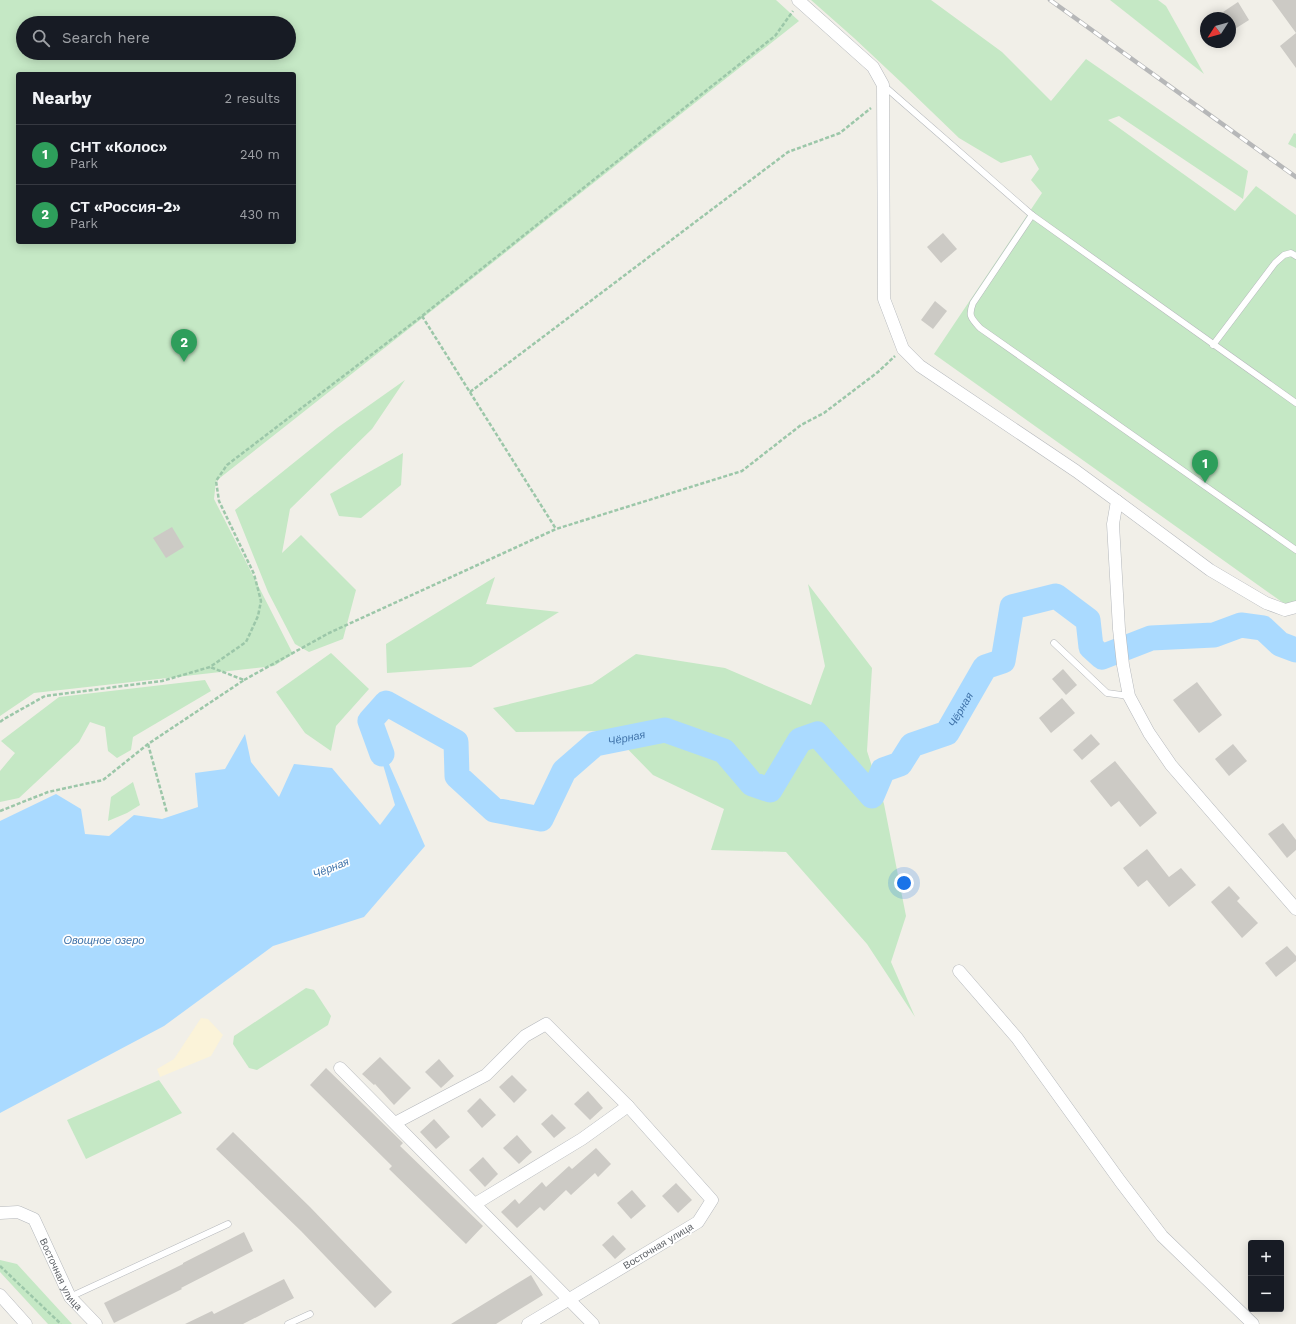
<!DOCTYPE html>
<html lang="en">
<head>
<meta charset="utf-8">
<style>
  :root { --surface:#171b24; --page:#242831; --text:#f1f3f6; --muted:#9ea1a6; --line:#363941; --accent:#ea4335 }
  body { margin:0; font-family:"Work Sans",sans-serif; background:var(--page); color:var(--text) }
  .controls { position:absolute; right:12px; bottom:12px; display:grid; overflow:hidden; border-radius:4px; box-shadow:0 2px 10px #0003 }
  .controls button { width:36px; height:36px; display:grid; place-items:center; padding:0; border:0; border-bottom:1px solid var(--line); background:var(--surface); color:var(--text); font:20px sans-serif }
  .compass { position:absolute; left:1200px; top:12px; width:36px; height:36px; border-radius:50%; background:var(--surface); box-shadow:0 2px 10px #0003; rotate:234deg }
  .you { position:absolute; left:904px; top:883px; width:14px; height:14px; margin:-10px; border:3px solid #fff; border-radius:50%; background:#1a73e8; box-shadow:0 0 0 6px #1a73e833 }
  .badge { display:grid; place-items:center; width:26px; height:26px; border-radius:50%; background:var(--accent); color:#fff; font-size:13px; font-weight:700 }
  .pin { position:absolute; translate:-50% -33px; filter:drop-shadow(0 1px 2px #0008) }
  .pin::after { content:''; position:absolute; top:21px; width:14px; height:12px; background:inherit; clip-path:polygon(0 0,100% 0,50% 100%) }
  .list { margin:0; padding:0; list-style:none }
  h2 { display:flex; justify-content:space-between; align-items:center; height:52px; margin:0; padding:0 16px; font-size:17px }
  h2 small { font-size:13px; font-weight:400; color:var(--muted) }
  .list li { display:grid; grid-template-columns:26px 1fr auto; gap:12px; align-items:center; box-sizing:border-box; height:60px; padding:0 16px; border-top:1px solid var(--line) }
  .list b { display:block; font-size:15px; white-space:nowrap }
  .list p { margin:0; font-size:13px; white-space:nowrap; color:var(--muted) }
  .list em { font-size:13px; font-style:normal; color:var(--muted) }
  .icon { flex:none; width:22px; height:22px; fill:none; stroke:currentColor; stroke-width:2; stroke-linecap:round; stroke-linejoin:round }
  .map { position:relative; flex:none; width:1296px; height:1324px; overflow:hidden }
  .search { position:absolute; background:var(--surface); box-shadow:0 2px 10px #0003; left:16px; top:16px; width:280px; height:44px; display:flex; align-items:center; gap:10px; box-sizing:border-box; padding:0 14px; border-radius:22px; color:var(--muted); font-size:15px }
  .panel { position:absolute; background:var(--surface); box-shadow:0 2px 10px #0003; left:16px; top:72px; width:280px; height:172px; border-radius:4px }
  .map>svg:first-child { display:block }
</style>
</head>
<body>
<div class="map">
<svg width="1296" height="1324" viewBox="0 0 1296 1324">
  <rect width="100%" height="100%" fill="#f1efe8"/>
  <g fill="#c5e8c5" fill-rule="evenodd">
    <path d="M0,0H776L799,21L216,481L214,499L293,654L274,666L34,693L0,716ZM23,23H289V53H23ZM18,74H294V242H18Z"/>
    <polygon points="811,0 931,0 1002,52 1051,101 1086,59 1248,171 1243,199 1119,116 1108,120 1235,211 1256,186 1296,215 1296,612 934,354 1042,193 1031,180 1039,169 1031,155 1001,163 959,138 903,84 854,38"/>
    <polygon points="1110,0 1158,0 1166,6 1204,74"/>
    <polygon points="1294,133 1296,134 1296,148 1288,144"/>
    <polygon points="405,380 372,429 290,509 282,553 301,535 356,590 343,639 309,652 295,644 268,592 235,510 337,428"/>
    <polygon points="403,453 401,485 361,518 339,516 330,494"/>
    <polygon points="495,577 486,604 559,612 471,667 387,673 386,644"/>
    <polygon points="808,584 872,668 867,751 884,804 906,916 891,962 915,1017 867,944 786,852 711,850 724,809 653,775 610,731 516,732 493,708 592,684 636,654 725,668 811,705 825,666"/>
    <polygon points="331,653 369,689 336,726 331,751 305,733 276,692"/>
    <polygon points="205,680 211,691 133,737 131,750 117,758 108,751 105,727 90,722 79,742 19,798 0,802 0,771 15,753 1,741 59,697"/>
    <polygon points="133,782 140,805 127,813 108,821 111,797"/>
    <polygon points="306,988 314,990 331,1016 328,1025 257,1070 249,1068 233,1044 234,1036"/>
    <polygon points="159,1080 182,1113 86,1159 67,1120"/>
    <polygon points="0,1260 17,1264 72,1324 48,1324 0,1272"/>
  </g>
  <polygon fill="#fbf3d9" points="201,1018 208,1019 223,1035 211,1056 160,1077 157,1069 174,1059"/>
  <polygon fill="#aadaff" points="370,721 425,846 364,917 273,946 164,1026 0,1113 0,821 56,794 81,809 85,834 109,836 134,815 162,819 198,807 195,773 225,769 245,734 251,762 279,797 294,764 332,768 380,825 395,805"/>
  <g fill="none" stroke-linecap="round" stroke-linejoin="round">
    <path stroke="#aadaff" stroke-width="25" id="s1" d="M382,754L370,721L386,703L456,742L457,776L494,810L541,819L564,771L595,744L665,730L724,751L752,784L770,790L800,740L817,734L872,796L883,770L900,764L912,745L947,733L985,667L1003,661L1012,607L1056,596L1088,620L1091,647L1102,657L1151,638L1214,635L1241,625L1263,628L1280,644L1296,650"/>
  </g>
  <g fill="#cccac5">
    <polygon points="1272,0 1296,0 1296,68 1280,46 1296,33"/>
    <polygon points="1238,2 1249,20 1230,32 1230,18 1214,18"/>
    <polygon points="943,233 957,249 941,263 927,247"/>
    <polygon points="935,301 947,311 933,329 921,320"/>
    <polygon points="172,527 184,547 166,558 153,538"/>
    <polygon points="1063,669 1077,685 1066,695 1052,679"/>
    <polygon points="1197,682 1222,715 1199,733 1173,700"/>
    <polygon points="1062,698 1075,713 1051,733 1039,718"/>
    <polygon points="1091,734 1100,744 1082,760 1073,750"/>
    <polygon points="1233,744 1247,761 1229,776 1215,759"/>
    <polygon points="1115,761 1157,813 1140,827 1119,801 1111,807 1090,781"/>
    <polygon points="1283,823 1296,840 1296,850 1287,858 1268,834"/>
    <polygon points="1147,849 1169,877 1181,868 1196,885 1169,907 1147,880 1138,887 1123,868"/>
    <polygon points="1229,886 1240,898 1237,901 1258,923 1242,938 1211,902"/>
    <polygon points="1287,946 1296,956 1296,961 1276,977 1265,963"/>
    <polygon points="380,1057 411,1088 394,1105 375,1084 374,1085 362,1074"/>
    <polygon points="439,1059 454,1076 441,1088 425,1072"/>
    <polygon points="326,1068 403,1143 400,1146 483,1226 466,1244 389,1169 392,1166 310,1085"/>
    <polygon points="512,1075 527,1090 514,1103 499,1087"/>
    <polygon points="588,1091 603,1108 590,1120 574,1104"/>
    <polygon points="480,1098 496,1115 482,1128 467,1111"/>
    <polygon points="552,1114 566,1128 554,1138 541,1124"/>
    <polygon points="434,1119 450,1137 436,1149 420,1132"/>
    <polygon points="233,1132 310,1207 392,1292 375,1308 301,1231 216,1149"/>
    <polygon points="517,1135 532,1152 519,1164 503,1148"/>
    <polygon points="596,1148 611,1164 598,1177 595,1173 571,1195 566,1190 544,1211 540,1207 517,1228 501,1212 515,1199 519,1204 542,1182 546,1187 569,1166 572,1169"/>
    <polygon points="483,1157 498,1174 485,1187 469,1170"/>
    <polygon points="676,1183 692,1200 678,1213 662,1196"/>
    <polygon points="632,1190 646,1206 631,1219 617,1203"/>
    <polygon points="244,1232 253,1251 181,1288 182,1289 114,1323 104,1303 183,1264 183,1263"/>
    <polygon points="613,1235 626,1249 615,1259 602,1245"/>
    <polygon points="531,1275 543,1295 496,1324 451,1324"/>
    <polygon points="284,1279 294,1298 243,1324 185,1324 212,1311 214,1314"/>
  </g>
  <g fill="none" stroke-linecap="round" stroke-linejoin="round">
    <defs>
      <g id="lane">
        <polyline points="883,85 1032,215 1296,403"/>
        <path d="M1032,215L973,303C968,316 971,318 980,328L1296,550"/>
        <polyline points="1213,345 1275,263 1284,255 1291,253 1296,256"/>
        <polyline points="1054,643 1107,693 1129,696"/>
        <polyline points="70,1297 228,1224"/>
        <polyline points="288,1324 310,1314"/>
      </g>
      <g id="street">
        <polyline points="798,0 873,67 883,85 884,299 903,349 920,366 1076,471 1117,501 1113,524 1119,629 1123,665 1129,696 1149,733 1171,765 1296,909"/>
        <polyline points="1117,501 1210,570 1266,603 1285,610 1296,607"/>
        <polyline points="959,971 1017,1038 1120,1181 1162,1236 1253,1324"/>
        <polyline points="340,1068 593,1324"/>
        <polyline points="395,1123 486,1075 525,1036 546,1024 628,1106"/>
        <polyline points="475,1204 582,1139 628,1106 712,1200 698,1222 528,1324"/>
        <path id="s2" d="M0,1213L18,1212L34,1219L70,1297L96,1324"/>
        <polyline points="0,1295 26,1324"/>
      </g>
    </defs>
    <use href="#lane" stroke="#b5b8bc" stroke-width="7"/>
    <use href="#street" stroke="#b5b8bc" stroke-width="13"/>
    <g stroke="#9cc7a9" stroke-width="2.5" stroke-dasharray="4 2" stroke-linecap="butt">
      <polyline points="422,316 556,529"/>
      <polyline points="470,392 788,152 840,133 871,108"/>
      <polyline points="244,680 329,633 556,529 742,471 801,425 824,413 878,372 895,356"/>
      <polyline points="0,722 4,719 45,696 162,681 210,667 246,642 258,616 261,601 254,574 219,501 216,481 227,465 422,316 775,36 793,11"/>
      <polyline points="148,744 167,813"/>
      <polyline points="0,811 48,792 103,780 148,744 244,680 210,667"/>
      <polyline points="0,1266 61,1324"/>
    </g>
    <use href="#lane" stroke="#fff" stroke-width="6"/>
    <use href="#street" stroke="#fff" stroke-width="12"/>
    <defs>
      <polyline id="rail" points="1050,0 1296,177"/>
    </defs>
    <use href="#rail" stroke="#b6b7b8" stroke-width="4.5"/>
    <use href="#rail" stroke="#fff" stroke-width="3" stroke-dasharray="9" stroke-linecap="butt"/>
  </g>
  <g text-anchor="middle" dominant-baseline="central" stroke-width="3.5" stroke-linejoin="round" paint-order="stroke">
    <g font-size="10" fill="#5f6368" stroke="#fff">
      <text transform="translate(658 1246) rotate(-31)">Восточная улица</text>
      <text stroke="none"><textPath href="#s2" startOffset="97">Восточная улица</textPath></text>
    </g>
    <g font-size="11" font-style="italic" fill="#4174aa" stroke="#fff">
      <text stroke="none"><textPath href="#s1" startOffset="854">Чёрная</textPath></text>
      <text stroke="none"><textPath href="#s1" startOffset="398">Чёрная</textPath></text>
      <text transform="translate(331 868) rotate(-22)">Чёрная</text>
      <text x="104" y="940">Овощное озеро</text>
    </g>
  </g>
</svg>
<div class="controls">
<button>+</button>
<button>−</button>
</div>
<svg class="compass" viewBox="-18 -18 36 36"><path d="M0-13l5 13h-10z" fill="#e53935"/><path d="M0 13l5-13h-10z" fill="#9ea1a6"/></svg>
<div class="you"></div>
<div class="pin badge" style="left:1205px;top:483px;background:#2e9e5b">1</div>
<div class="pin badge" style="left:184px;top:362px;background:#2e9e5b">2</div>
<div class="search"><svg class="icon" aria-label="search" viewBox="0 0 24 24"><circle cx="10" cy="10" r="6"/><path d="M15 15l6 6"/></svg>Search here</div>
<section class="panel">
<h2>Nearby<small>2 results</small></h2>
<ul class="list">
<li><span class="badge" style="background:#2e9e5b">1</span><div><b>СНТ «Колос»</b><p>Park</p></div><em>240 m</em></li>
<li><span class="badge" style="background:#2e9e5b">2</span><div><b>СТ «Россия-2»</b><p>Park</p></div><em>430 m</em></li>
</ul>
</section>
</div>
</body>
</html>
